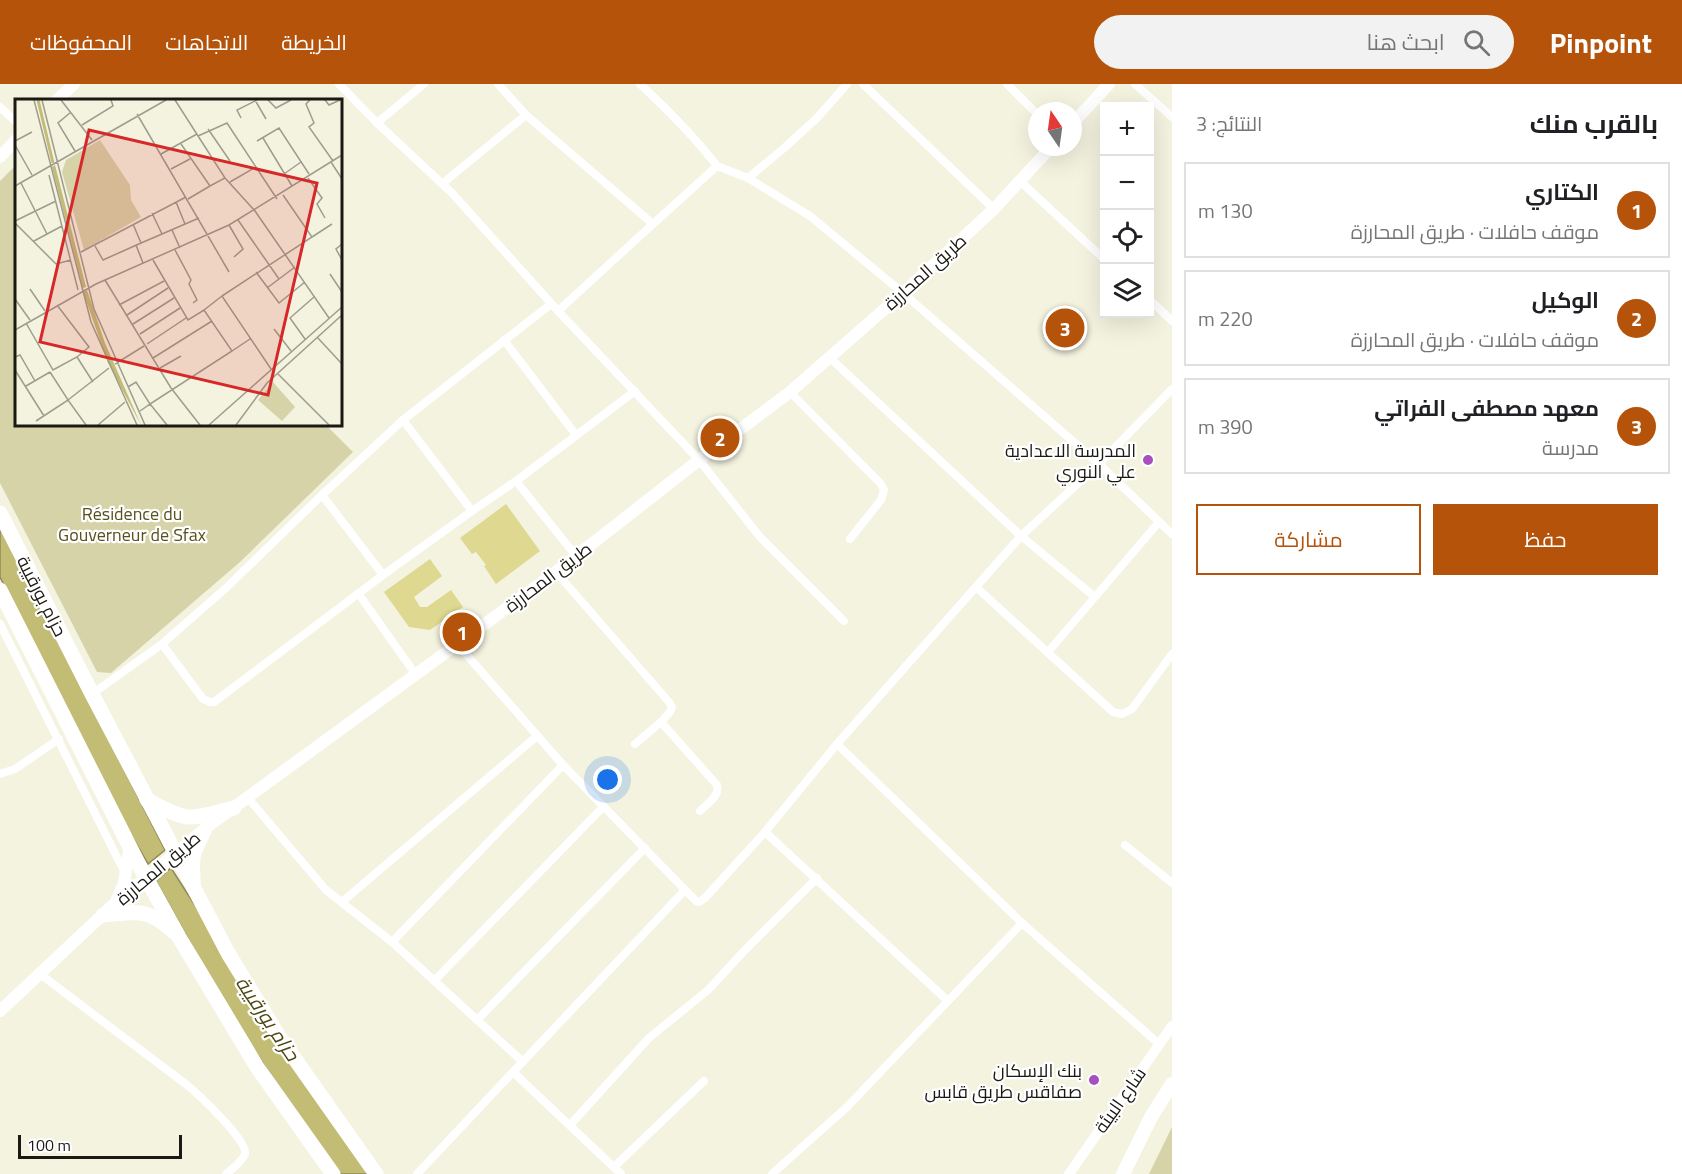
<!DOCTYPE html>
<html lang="ar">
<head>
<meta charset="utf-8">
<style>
  :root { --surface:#fff; --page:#f2f2f2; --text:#202124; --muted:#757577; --line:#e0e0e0; --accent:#b45309 }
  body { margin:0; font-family:"Titillium Web",Cairo,sans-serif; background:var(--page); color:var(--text); direction:rtl }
  .controls { position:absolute; right:18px; top:18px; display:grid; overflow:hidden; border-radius:0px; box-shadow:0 6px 24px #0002 }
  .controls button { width:54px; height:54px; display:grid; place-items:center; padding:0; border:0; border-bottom:2px solid var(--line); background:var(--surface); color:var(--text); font:30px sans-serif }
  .compass { position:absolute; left:1028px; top:18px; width:54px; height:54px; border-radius:50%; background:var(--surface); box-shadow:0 6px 24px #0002; rotate:347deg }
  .scale { position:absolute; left:18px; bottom:15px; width:164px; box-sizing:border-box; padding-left:6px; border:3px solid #1a1913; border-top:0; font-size:16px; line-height:21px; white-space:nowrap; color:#1a1913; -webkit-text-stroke:4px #fff; paint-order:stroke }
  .you { position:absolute; left:608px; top:696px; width:21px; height:21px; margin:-15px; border:4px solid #fff; border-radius:50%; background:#1a73e8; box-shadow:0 0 0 9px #1a73e833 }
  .badge { display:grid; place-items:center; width:39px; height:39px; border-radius:50%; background:var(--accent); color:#fff; font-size:20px; font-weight:700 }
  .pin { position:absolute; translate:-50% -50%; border:3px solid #fff; box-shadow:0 2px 6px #0006 }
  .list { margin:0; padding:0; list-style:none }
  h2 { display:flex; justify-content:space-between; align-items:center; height:78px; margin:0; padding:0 24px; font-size:26px }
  h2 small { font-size:20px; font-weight:400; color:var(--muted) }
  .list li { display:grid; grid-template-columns:39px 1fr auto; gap:18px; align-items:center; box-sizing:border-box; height:96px; margin:0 12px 12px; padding:0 12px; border:2px solid var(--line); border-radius:0px }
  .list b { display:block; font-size:22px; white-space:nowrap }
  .list p { margin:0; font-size:20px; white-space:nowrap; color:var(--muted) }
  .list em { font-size:20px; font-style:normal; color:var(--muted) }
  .actions { display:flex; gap:12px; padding:18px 24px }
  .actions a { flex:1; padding:14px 0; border:2px solid var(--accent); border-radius:0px; text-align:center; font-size:21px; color:var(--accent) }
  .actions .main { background:var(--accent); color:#fff }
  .icon { flex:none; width:33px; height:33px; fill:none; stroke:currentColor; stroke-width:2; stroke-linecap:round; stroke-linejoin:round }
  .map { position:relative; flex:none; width:1172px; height:1090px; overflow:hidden; direction:ltr }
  header { display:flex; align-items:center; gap:36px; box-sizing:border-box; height:84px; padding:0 30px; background:var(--accent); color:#fff }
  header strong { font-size:28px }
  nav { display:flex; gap:33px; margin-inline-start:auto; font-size:21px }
  .search { width:420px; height:54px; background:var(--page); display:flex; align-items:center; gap:15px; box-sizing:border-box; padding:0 21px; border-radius:33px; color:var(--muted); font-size:22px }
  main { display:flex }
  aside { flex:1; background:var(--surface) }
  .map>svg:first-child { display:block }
</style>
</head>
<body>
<header>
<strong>Pinpoint</strong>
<div class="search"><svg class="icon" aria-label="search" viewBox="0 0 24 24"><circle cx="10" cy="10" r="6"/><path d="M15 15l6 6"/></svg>ابحث هنا</div>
<nav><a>الخريطة</a><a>الاتجاهات</a><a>المحفوظات</a></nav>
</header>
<main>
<aside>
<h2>بالقرب منك<small>النتائج: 3</small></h2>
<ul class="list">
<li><span class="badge">1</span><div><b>الكتاري</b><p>موقف حافلات · طريق المحارزة</p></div><em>130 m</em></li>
<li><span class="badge">2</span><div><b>الوكيل</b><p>موقف حافلات · طريق المحارزة</p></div><em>220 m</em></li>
<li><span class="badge">3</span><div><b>معهد مصطفى الفراتي</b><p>مدرسة</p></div><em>390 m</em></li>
</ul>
<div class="actions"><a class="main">حفظ</a><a>مشاركة</a></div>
</aside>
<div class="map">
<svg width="1172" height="1090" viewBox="0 0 1172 1090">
  <rect width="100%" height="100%" fill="#f4f3e0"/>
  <g fill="#d6d3a9">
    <polygon points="16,81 16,340 326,341 353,368 240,478 111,589 97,588 0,399 0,97"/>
    <polygon points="1172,1043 1172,1090 1149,1090"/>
  </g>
  <g fill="#c2bc75" stroke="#908b58" stroke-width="1.5">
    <polygon points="0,442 165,766 148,780 123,737 0,493"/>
    <polygon points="171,784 198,826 368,1090 338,1090 294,1027 224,919 156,797"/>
  </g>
  <g fill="#ded890">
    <polygon points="506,420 540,467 496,500 484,482 486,481 476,468 472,470 460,454"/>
    <polygon points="430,475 442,492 414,513 420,523 427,523 451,506 463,523 430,546 409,543 384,508"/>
  </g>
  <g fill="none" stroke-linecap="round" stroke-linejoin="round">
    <g stroke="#fff" stroke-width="8">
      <polyline points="339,0 377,39 452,109 558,227 699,376 760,453 844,537"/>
      <path d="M498,0L526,31L653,140L717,82C694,52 668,26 640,0"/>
      <polyline points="863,0 994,125"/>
      <polyline points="1007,0 1037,30"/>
      <polyline points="1135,0 1172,33"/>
      <polyline points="0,23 16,38"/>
      <polyline points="377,39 424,0"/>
      <polyline points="717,82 748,94 810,132 903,209 1099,380 1172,450"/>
      <polyline points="748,94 783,65 817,34 847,0"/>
      <polyline points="1020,97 1104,175"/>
      <polyline points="443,99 526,31"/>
      <polyline points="1150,216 1172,237"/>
      <polyline points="558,227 653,140"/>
      <polyline points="504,256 576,351"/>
      <polyline points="829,273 1021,452 1095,513"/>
      <polyline points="790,308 881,400 884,406 881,416 850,455"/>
      <polyline points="516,397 576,472"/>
      <polyline points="472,427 516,397 635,307"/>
      <path d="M556,488L669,618L672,623L670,628L661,638L717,701C720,712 708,719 700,727"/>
      <polyline points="383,491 472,427 403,336"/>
      <polyline points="976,503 1113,628 1122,630 1132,625 1172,570"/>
      <polyline points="358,509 416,591"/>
      <polyline points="0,540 126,791"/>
      <polyline points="162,560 203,615 210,618 214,618 383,491 322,411"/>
      <polyline points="458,561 563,681 696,817 699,818 705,814 765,748 948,917 847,1023 772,1090"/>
      <polyline points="1048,568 1159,438"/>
      <polyline points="92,610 162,560 226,504 322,411 403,336 551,220"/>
      <polyline points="635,660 661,638"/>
      <polyline points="837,660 1021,452 1099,380 1172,305"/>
      <polyline points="0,690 15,685 59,655"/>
      <polyline points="248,714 326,806 392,858 523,978"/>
      <polyline points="765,748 837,660 1022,839 1159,960"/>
      <polyline points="1125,761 1172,799"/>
      <polyline points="342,818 537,652"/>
      <polyline points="392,858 563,681"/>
      <path d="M40,890L187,1001C198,1010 248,1057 245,1069C244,1076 232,1085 226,1090"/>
      <polyline points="434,897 603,723"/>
      <polyline points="948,917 1022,839"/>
      <polyline points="477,936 645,764"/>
      <polyline points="570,1041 649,954 708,906 746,865 817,794"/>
      <polyline points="614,1083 704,997"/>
      <polyline points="417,1090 513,988"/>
      <polyline points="621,1090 513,988 685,806"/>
    </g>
    <polyline stroke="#fff" stroke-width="10" points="1069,1090 1172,942"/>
    <g stroke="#fff" stroke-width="12">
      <polyline points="57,16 74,0"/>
      <polyline points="1073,39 1109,0"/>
      <polyline points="0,73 16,56"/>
      <polyline points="195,803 194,782 195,770 206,746"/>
      <polyline points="117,815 124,799 130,762"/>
      <polyline points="0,927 113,821 207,743 556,488 699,376 790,308 903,209 994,125 1051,63"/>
    </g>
    <polyline stroke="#fff" stroke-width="14" points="1123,1090 1151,1033 1172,1000"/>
    <g stroke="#fff" stroke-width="15">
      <polyline points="0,429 92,610 228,869 278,951 376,1090"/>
      <polyline points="0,506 139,781 179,853 257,983 333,1090"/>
      <path d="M147,716C159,722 173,731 187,733C202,734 219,727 234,724"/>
      <path d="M103,831C137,828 147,823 174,848"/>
    </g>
  </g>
  <g fill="#a750bd" stroke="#fff" stroke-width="2">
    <circle cx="1148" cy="376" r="6"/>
    <circle cx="1094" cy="996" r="6"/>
  </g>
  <g text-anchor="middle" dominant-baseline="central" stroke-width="4.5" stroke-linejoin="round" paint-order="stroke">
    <g font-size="18" fill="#1a1913" stroke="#fff">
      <text transform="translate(925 188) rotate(-42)">طريق المحارزة</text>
      <text transform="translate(548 493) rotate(-37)">طريق المحارزة</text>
      <text transform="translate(42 512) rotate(63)">حزام بورقيبة</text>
      <text transform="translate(158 784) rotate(-40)">طريق المحارزة</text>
      <text transform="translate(1120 1016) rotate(-55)">شارع البيئة</text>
    </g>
    <g font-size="18" fill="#1a1913" stroke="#fff" text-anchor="end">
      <text x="1136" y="366">المدرسة الاعدادية<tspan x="1136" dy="21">علي النوري</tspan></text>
      <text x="1082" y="986">بنك الإسكان<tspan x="1082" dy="21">صفاقس طريق قابس</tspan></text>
    </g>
    <g font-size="18" fill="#57521d" stroke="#fff">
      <text x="132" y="429">Résidence du<tspan x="132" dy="21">Gouverneur de Sfax</tspan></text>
    </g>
    <g font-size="20" font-style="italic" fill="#4d4812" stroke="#fff">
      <text transform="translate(268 934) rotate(56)">حزام بورقيبة</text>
    </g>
  </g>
  <g transform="translate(15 15)">
    <rect width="327" height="327" fill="#f4f3e0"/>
    <path d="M85,41L115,86L116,101L126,118L69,151L47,73L51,61ZM258,283L280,308L267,322L243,301Z" fill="#d6d3a9"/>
    <path d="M40,66L71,188L68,189L37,68ZM72,191L90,244L126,326L93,264L68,193Z" fill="#c2bc75"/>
    <path fill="none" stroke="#c2bc75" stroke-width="3" d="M23,1L38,64"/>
    <path fill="none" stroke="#9d9c8e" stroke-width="1.5" d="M19,1L76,223L122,326M27,1L79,210L130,326M46,1L77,41M160,1L210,79L195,87L166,45M240,1L251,20M253,1L261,9L276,1M295,1L291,5L299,24L294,28L318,62M310,1L314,6L325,1M56,13L43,24L60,52M122,15L214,173M226,19L222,11L242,1M67,26L98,7L96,1M193,30L215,62M183,37L212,24L262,100M248,39L277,87M0,42L17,33M242,42L264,29L294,75M0,46L17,76M146,55L182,35M316,63L327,80M156,70L175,60M269,75L286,63M34,76L63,191M210,79L240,112L314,219M293,79L307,99L302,105L310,119M215,83L241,68M6,84L32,135M0,87L151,1M173,100L195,87M161,103L170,125M223,121L264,180M0,122L41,102M0,124L41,165L56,161M214,126L228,150L219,158M157,131L165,149M147,135L184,119M297,138L317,125M19,142L47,127M126,144L147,135L137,114M327,145L321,150L327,161M121,146L128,164M80,147L88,161L126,144L118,125M160,151L176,181L174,185L182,201L178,204M66,153L171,98M138,161L173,221L189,211L217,252L135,305L152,326M241,173L264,204L290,183M315,175L327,193M90,181L156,289L185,326M252,189L280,168M15,190L30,212M207,197L297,138L268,96M0,200L15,221M104,206L149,182M189,211L207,197L256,270M112,216L153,189M11,224L38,271L62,258L74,248L42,206M118,225L159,199M259,230L276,252M0,231L81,185L214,126L327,56M125,235L165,209M302,238L327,265M290,240L275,219L299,198M132,245L171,219M217,252L235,240M0,258L5,256L20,282M62,258L78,283M138,259L197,222M100,265L129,247M145,269L166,257M0,271L29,317M35,273L53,301L94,269M263,275L314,326M11,287L35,273M113,288L121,283L135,305L125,312M21,322L53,301L71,326M83,326L110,303M194,326L327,208M221,326L252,284L327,216"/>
    <path fill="#d62828" fill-opacity="0.15" stroke="#d62828" stroke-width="3" d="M74,31L302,84L253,296L25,243Z"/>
    <rect width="327" height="327" fill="none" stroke="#1a1913" stroke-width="3"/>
  </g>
</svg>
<div class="controls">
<button>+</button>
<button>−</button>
<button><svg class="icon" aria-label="locate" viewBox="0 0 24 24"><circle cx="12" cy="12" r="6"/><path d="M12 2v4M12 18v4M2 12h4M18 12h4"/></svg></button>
<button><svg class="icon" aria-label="layers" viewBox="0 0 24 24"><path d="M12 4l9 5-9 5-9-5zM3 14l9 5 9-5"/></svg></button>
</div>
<svg class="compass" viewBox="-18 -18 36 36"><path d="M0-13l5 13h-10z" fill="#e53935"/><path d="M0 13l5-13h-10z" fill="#757577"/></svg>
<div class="scale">100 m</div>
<div class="you"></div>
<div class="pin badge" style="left:462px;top:548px">1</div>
<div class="pin badge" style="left:720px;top:354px">2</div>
<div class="pin badge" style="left:1065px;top:244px">3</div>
</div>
</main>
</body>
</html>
